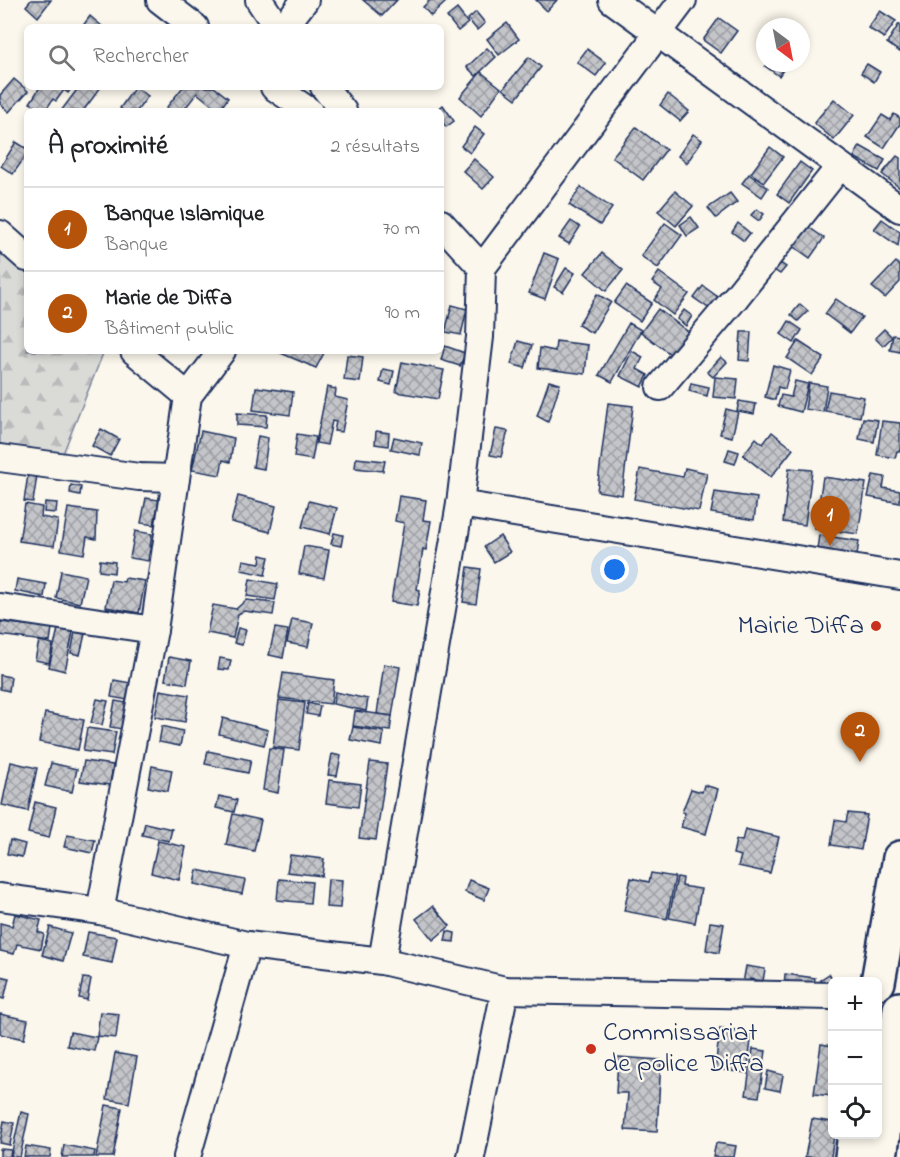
<!DOCTYPE html>
<html lang="fr">
<head>
<meta charset="utf-8">
<style>
  :root { --surface:#fff; --page:#f6f6f6; --text:#202124; --muted:#757577; --line:#e0e0e0; --accent:#b45309 }
  body { margin:0; font-family:"Indie Flower",sans-serif; background:var(--page); color:var(--text) }
  .controls { position:absolute; right:18px; bottom:18px; display:grid; overflow:hidden; border-radius:9px; box-shadow:0 3px 9px #0003 }
  .controls button { width:54px; height:54px; display:grid; place-items:center; padding:0; border:0; border-bottom:2px solid var(--line); background:var(--surface); color:var(--text); font:30px sans-serif }
  .compass { position:absolute; left:756px; top:18px; width:54px; height:54px; border-radius:50%; background:var(--surface); box-shadow:0 3px 9px #0003; rotate:148deg }
  .you { position:absolute; left:615px; top:570px; width:21px; height:21px; margin:-15px; border:4px solid #fff; border-radius:50%; background:#1a73e8; box-shadow:0 0 0 9px #1a73e833 }
  .badge { display:grid; place-items:center; width:39px; height:39px; border-radius:50%; background:var(--accent); color:#fff; font-size:20px; font-weight:700 }
  .pin { position:absolute; translate:-50% -50px; filter:drop-shadow(0 2px 3px #0008) }
  .pin::after { content:''; position:absolute; top:32px; width:21px; height:18px; background:inherit; clip-path:polygon(0 0,100% 0,50% 100%) }
  .list { margin:0; padding:0; list-style:none }
  h2 { display:flex; justify-content:space-between; align-items:center; height:78px; margin:0; padding:0 24px; font-size:26px }
  h2 small { font-size:20px; font-weight:400; color:var(--muted) }
  .list li { display:grid; grid-template-columns:39px 1fr auto; gap:18px; align-items:center; box-sizing:border-box; height:84px; padding:0 24px; border-top:2px solid var(--line) }
  .list b { display:block; font-size:22px; white-space:nowrap }
  .list p { margin:0; font-size:20px; white-space:nowrap; color:var(--muted) }
  .list em { font-size:20px; font-style:normal; color:var(--muted) }
  .icon { flex:none; width:33px; height:33px; fill:none; stroke:currentColor; stroke-width:2; stroke-linecap:round; stroke-linejoin:round }
  .map { position:relative; flex:none; width:900px; height:1157px; overflow:hidden }
  .search { position:absolute; background:var(--surface); box-shadow:0 3px 9px #0003; left:24px; top:24px; width:420px; height:66px; display:flex; align-items:center; gap:15px; box-sizing:border-box; padding:0 21px; border-radius:9px; color:var(--muted); font-size:22px }
  .panel { position:absolute; background:var(--surface); box-shadow:0 3px 9px #0003; left:24px; top:108px; width:420px; height:246px; border-radius:9px }
  .map>svg:first-child { display:block }
</style>
</head>
<body>
<div class="map">
<svg width="900" height="1157" viewBox="0 0 900 1157">
  <defs>
    <pattern id="forest-firs" width="22" height="20" patternUnits="userSpaceOnUse" patternTransform="scale(1.5)"><rect width="22" height="20" fill="#dadad7"/><path d="M5 1l3.5 6h-7zM16 11l3.5 6h-7z" fill="#babbbb"/></pattern>
    <pattern id="building-cross-hatch" width="8" height="8" patternUnits="userSpaceOnUse" patternTransform="scale(1.5)"><rect width="8" height="8" fill="#c3c5c9"/><path d="M0 0l8 8M0 8l8-8" fill="none" stroke="#9ea0a6"/></pattern>
  </defs>
  <rect width="100%" height="100%" fill="#fbf7ec"/>
  <filter id="ink" filterUnits="userSpaceOnUse"><feTurbulence type="fractalNoise" baseFrequency=".0167" numOctaves="2"/><feDisplacementMap in="SourceGraphic" scale="12" xChannelSelector="R" yChannelSelector="G"/><feConvolveMatrix kernelMatrix="1 2 1 2 8 2 1 2 1" color-interpolation-filters="sRGB"/></filter>
  <g filter="url(#ink)">
    <polygon fill="url(#forest-firs)" stroke="#7a849a" stroke-width="1.5" points="0,234 27,258 27,351 104,351 56,471 0,460"/>
    <g fill="url(#building-cross-hatch)" stroke="#1b2f5e" stroke-width="1.5">
      <polygon points="31,0 51,0 38,17 26,6"/>
      <polygon points="363,0 397,0 382,16"/>
      <polygon points="430,0 448,0 431,16 423,7"/>
      <polygon points="536,0 557,0 547,11"/>
      <polygon points="457,9 468,23 458,31 447,17"/>
      <polygon points="880,11 896,21 884,38 868,28"/>
      <polygon points="476,12 485,23 477,30 468,19"/>
      <polygon points="90,16 103,27 82,27"/>
      <polygon points="719,18 737,31 721,53 703,40"/>
      <polygon points="507,23 519,39 499,55 487,39"/>
      <polygon points="899,24 900,24 900,52 887,43"/>
      <polygon points="487,48 496,57 476,76 467,67"/>
      <polygon points="587,49 606,63 596,76 577,62"/>
      <polygon points="529,57 541,67 516,99 503,89"/>
      <polygon points="767,63 779,63 785,67 779,76 765,66"/>
      <polygon points="867,64 880,72 874,82 861,73"/>
      <polygon points="481,72 501,88 481,116 460,97"/>
      <polygon points="14,79 28,91 9,112 0,104 0,95"/>
      <polygon points="40,87 72,87 68,93 64,90 56,101 53,99 45,111 30,103"/>
      <polygon points="79,87 101,87 83,111 61,111"/>
      <polygon points="135,87 148,96 137,111 124,111 120,108"/>
      <polygon points="183,87 214,87 228,98 219,111 197,93 183,111 170,111 166,108"/>
      <polygon points="668,94 689,111 680,121 660,105"/>
      <polygon points="834,99 854,115 834,140 814,123"/>
      <polygon points="443,105 454,121 446,127 441,120 441,111 435,111"/>
      <polygon points="894,114 900,118 900,124 884,148 867,137 882,115 890,120"/>
      <polygon points="475,127 484,134 470,153 461,146"/>
      <polygon points="636,127 666,150 643,180 612,157"/>
      <polygon points="693,134 702,140 687,163 678,156"/>
      <polygon points="16,142 27,149 27,154 13,174 1,166"/>
      <polygon points="860,146 885,160 879,171 854,157"/>
      <polygon points="770,147 783,157 764,182 751,173"/>
      <polygon points="897,156 900,158 900,188 882,174"/>
      <polygon points="474,159 494,177 483,189 463,171"/>
      <polygon points="800,162 812,171 789,203 777,194"/>
      <polygon points="749,174 768,188 762,197 742,183"/>
      <polygon points="581,187 612,208 600,225 569,205"/>
      <polygon points="675,191 693,206 676,226 658,211"/>
      <polygon points="730,193 737,202 716,218 708,208"/>
      <polygon points="757,209 764,214 759,221 751,215"/>
      <polygon points="691,217 699,228 687,236 680,225"/>
      <polygon points="882,219 900,232 898,246 874,229"/>
      <polygon points="571,221 580,227 569,244 559,238"/>
      <polygon points="665,223 682,235 658,268 641,256"/>
      <polygon points="738,223 750,233 744,241 732,232"/>
      <polygon points="803,223 824,238 810,258 789,243"/>
      <polygon points="544,253 559,259 545,299 529,293"/>
      <polygon points="602,253 623,270 606,291 585,273"/>
      <polygon points="773,258 786,267 780,274 768,266"/>
      <polygon points="896,262 900,266 900,282 885,298 872,287"/>
      <polygon points="566,268 575,273 563,292 554,287"/>
      <polygon points="659,272 689,294 673,315 654,300 662,289 652,282"/>
      <polygon points="626,286 652,303 640,321 614,303"/>
      <polygon points="703,286 722,300 714,312 694,298"/>
      <polygon points="597,294 611,302 592,333 578,325"/>
      <polygon points="836,299 862,317 850,333 825,314"/>
      <polygon points="800,304 808,311 798,321 791,315"/>
      <polygon points="452,305 467,309 461,335 445,332"/>
      <polygon points="658,309 691,334 674,357 641,332"/>
      <polygon points="684,310 692,316 686,326 677,319"/>
      <polygon points="789,321 802,330 794,343 781,334"/>
      <polygon points="629,323 641,330 612,382 599,375"/>
      <polygon points="884,329 892,337 883,346 875,338"/>
      <polygon points="741,332 751,332 749,361 739,360"/>
      <polygon points="893,335 900,336 900,352 890,350"/>
      <polygon points="518,341 532,345 525,368 511,364"/>
      <polygon points="556,341 588,345 585,374 538,368 540,348 555,351"/>
      <polygon points="798,341 824,358 812,375 787,358"/>
      <polygon points="445,346 465,353 460,366 441,360"/>
      <polygon points="276,351 325,351 316,368"/>
      <polygon points="632,351 643,357 637,369 648,375 642,387 620,376"/>
      <polygon points="347,355 363,357 360,382 344,380"/>
      <polygon points="721,357 727,362 713,377 707,372"/>
      <polygon points="402,362 444,370 438,399 396,392"/>
      <polygon points="773,365 790,370 785,389 778,387 775,400 765,397"/>
      <polygon points="383,369 394,371 391,385 380,382"/>
      <polygon points="715,377 738,379 736,399 713,397"/>
      <polygon points="549,381 560,384 548,422 537,416"/>
      <polygon points="795,381 808,384 801,412 778,406 781,395 791,397"/>
      <polygon points="691,383 709,387 707,396 689,391"/>
      <polygon points="809,383 827,386 823,412 805,409"/>
      <polygon points="256,387 293,392 290,415 253,410"/>
      <polygon points="327,387 336,389 335,397 348,400 342,432 334,431 336,422 332,421 327,445 316,443"/>
      <polygon points="829,391 864,397 860,417 825,411"/>
      <polygon points="739,401 756,404 754,414 737,411"/>
      <polygon points="608,403 633,406 622,495 597,491"/>
      <polygon points="726,409 738,412 732,437 720,434"/>
      <polygon points="237,413 267,415 266,427 237,425"/>
      <polygon points="863,418 878,420 874,442 859,439"/>
      <polygon points="882,421 900,423 900,451 897,451 895,458 877,455"/>
      <polygon points="101,429 119,439 110,456 92,446"/>
      <polygon points="496,429 508,431 501,457 490,455"/>
      <polygon points="201,431 234,438 230,462 223,460 220,475 192,470"/>
      <polygon points="376,431 389,433 388,446 375,444"/>
      <polygon points="772,432 793,449 771,477 743,455 756,438 763,444"/>
      <polygon points="297,434 316,437 312,460 294,457"/>
      <polygon points="258,436 268,438 264,469 253,467"/>
      <polygon points="394,437 422,443 420,455 391,449"/>
      <polygon points="729,449 739,452 735,464 725,461"/>
      <polygon points="356,458 385,461 383,471 355,468"/>
      <polygon points="29,468 38,469 33,502 24,501"/>
      <polygon points="685,468 707,473 699,511 634,499 640,469 683,477"/>
      <polygon points="789,468 812,470 805,525 783,522"/>
      <polygon points="873,475 885,477 883,488 900,491 900,503 868,497"/>
      <polygon points="823,477 866,483 858,534 815,528"/>
      <polygon points="71,485 81,487 80,495 70,493"/>
      <polygon points="715,492 757,498 754,520 711,513"/>
      <polygon points="238,496 276,506 270,532 231,522"/>
      <polygon points="399,496 426,500 423,520 431,521 426,550 423,549 417,589 420,590 417,606 391,602 404,523 395,521"/>
      <polygon points="146,498 159,500 154,525 141,523"/>
      <polygon points="309,501 337,508 330,534 302,527"/>
      <polygon points="45,502 57,503 56,513 44,512"/>
      <polygon points="25,504 42,507 41,517 58,520 54,546 19,541"/>
      <polygon points="68,508 97,512 96,539 87,537 84,554 61,550"/>
      <polygon points="135,531 152,534 148,561 130,558"/>
      <polygon points="334,533 343,535 341,546 331,544"/>
      <polygon points="819,535 859,541 856,562 816,556"/>
      <polygon points="500,536 510,552 494,562 484,547"/>
      <polygon points="304,546 329,550 324,578 299,574"/>
      <polygon points="261,555 269,557 265,575 241,570 243,560 260,563"/>
      <polygon points="100,560 115,562 114,573 99,571"/>
      <polygon points="468,567 481,569 476,604 463,602"/>
      <polygon points="61,571 86,576 80,603 56,598"/>
      <polygon points="125,578 145,581 139,613 106,607 111,580 124,582"/>
      <polygon points="17,579 46,584 44,597 15,591"/>
      <polygon points="250,579 278,584 275,600 247,596"/>
      <polygon points="246,600 275,603 273,615 244,611 238,614 233,638 207,633 213,605 236,609"/>
      <polygon points="292,619 313,623 308,647 287,643"/>
      <polygon points="0,622 52,628 50,642 0,635"/>
      <polygon points="238,628 246,630 242,645 234,643"/>
      <polygon points="275,628 288,630 283,658 269,655"/>
      <polygon points="58,629 73,632 65,671 49,667"/>
      <polygon points="75,632 85,634 80,655 71,653"/>
      <polygon points="39,641 53,644 49,663 35,660"/>
      <polygon points="169,657 191,661 187,684 165,680"/>
      <polygon points="220,658 231,660 229,670 218,669"/>
      <polygon points="384,664 400,667 392,716 377,714"/>
      <polygon points="283,673 334,680 331,704 279,698"/>
      <polygon points="0,675 11,677 9,691 0,689"/>
      <polygon points="114,680 131,683 127,700 111,697"/>
      <polygon points="160,690 189,695 185,722 155,717"/>
      <polygon points="335,692 368,699 366,711 333,704"/>
      <polygon points="97,699 108,701 102,725 91,723"/>
      <polygon points="279,700 305,703 299,750 273,747"/>
      <polygon points="115,701 127,703 122,729 110,727"/>
      <polygon points="308,703 320,706 318,716 306,714"/>
      <polygon points="355,711 392,716 390,731 353,726"/>
      <polygon points="45,713 84,720 78,750 39,742"/>
      <polygon points="223,718 268,730 264,745 219,734"/>
      <polygon points="162,726 183,731 180,746 159,742"/>
      <polygon points="353,727 384,732 382,746 350,740"/>
      <polygon points="87,728 116,732 112,755 83,751"/>
      <polygon points="269,748 284,750 278,793 263,790"/>
      <polygon points="208,751 251,760 248,773 205,764"/>
      <polygon points="332,754 341,756 337,776 328,775"/>
      <polygon points="84,761 113,765 110,785 80,781"/>
      <polygon points="11,762 37,768 28,811 2,805"/>
      <polygon points="370,762 387,764 376,840 359,838"/>
      <polygon points="51,763 77,769 72,792 45,786"/>
      <polygon points="152,766 172,770 168,791 148,787"/>
      <polygon points="329,780 361,784 358,807 326,803"/>
      <polygon points="704,785 718,789 706,834 681,827 685,813 682,812 691,789 702,792"/>
      <polygon points="219,796 237,800 234,812 216,808"/>
      <polygon points="35,802 56,807 49,838 28,833"/>
      <polygon points="848,813 867,815 861,850 831,845 835,820 846,822"/>
      <polygon points="233,814 261,820 254,851 226,845"/>
      <polygon points="145,823 172,829 169,841 142,835"/>
      <polygon points="745,829 779,837 770,873 738,866 741,856 733,854 736,840 742,841"/>
      <polygon points="67,835 95,840 92,853 64,847"/>
      <polygon points="10,840 25,844 22,857 7,854"/>
      <polygon points="158,841 186,847 179,880 151,873"/>
      <polygon points="290,855 324,859 322,876 287,872"/>
      <polygon points="197,870 245,880 242,894 194,884"/>
      <polygon points="651,873 675,877 667,919 624,911 631,878 649,882"/>
      <polygon points="677,877 683,878 682,886 701,889 695,923 669,918"/>
      <polygon points="279,879 312,882 310,903 277,900"/>
      <polygon points="328,879 342,880 340,908 326,907"/>
      <polygon points="469,880 489,888 484,900 465,892"/>
      <polygon points="433,906 450,926 433,940 416,919"/>
      <polygon points="15,914 41,920 38,932 44,934 41,949 17,944 14,954 0,951 0,923 12,926"/>
      <polygon points="710,922 724,924 719,953 706,950"/>
      <polygon points="50,927 71,933 63,961 42,955"/>
      <polygon points="447,931 455,933 454,942 445,941"/>
      <polygon points="88,932 117,937 112,963 83,957"/>
      <polygon points="746,966 765,969 763,981 750,979 750,984 743,983"/>
      <polygon points="785,974 815,978 813,990 784,986"/>
      <polygon points="829,974 835,982 828,992 820,980"/>
      <polygon points="0,976 9,978 4,999 0,998"/>
      <polygon points="83,978 91,979 87,1000 79,998"/>
      <polygon points="100,1012 119,1014 116,1038 97,1036"/>
      <polygon points="0,1014 28,1020 24,1039 0,1034"/>
      <polygon points="720,1028 752,1032 747,1073 715,1069"/>
      <polygon points="70,1032 97,1037 94,1051 67,1046"/>
      <polygon points="821,1044 832,1046 832,1096 814,1094"/>
      <polygon points="753,1049 766,1051 759,1097 746,1095"/>
      <polygon points="115,1053 137,1057 129,1103 107,1099"/>
      <polygon points="618,1057 661,1060 657,1132 625,1130 628,1093 616,1093"/>
      <polygon points="768,1071 783,1075 780,1091 765,1088"/>
      <polygon points="106,1105 122,1108 113,1157 96,1157"/>
      <polygon points="21,1112 29,1114 20,1157 14,1157 11,1156"/>
      <polygon points="812,1119 832,1122 834,1134 831,1157 805,1157"/>
      <polygon points="4,1121 14,1123 10,1145 0,1143"/>
      <polygon points="716,1143 736,1146 734,1157 713,1157"/>
      <polygon points="64,1145 95,1151 94,1157 62,1157"/>
      <polygon points="26,1146 51,1150 50,1157 24,1157"/>
      <polygon points="0,1149 11,1150 10,1157 0,1157"/>
    </g>
    <g fill="none" stroke-linecap="round" stroke-linejoin="round">
      <defs>
        <g id="minor">
          <polyline points="160,0 195,27"/>
          <polyline points="259,0 277,27"/>
          <polyline points="612,0 900,209"/>
          <polyline points="284,27 305,0"/>
          <polyline points="274,87 309,111"/>
          <polyline points="324,87 343,111"/>
          <polyline points="441,223 482,268"/>
          <polyline points="0,234 27,258"/>
          <polyline points="134,351 188,396"/>
          <polyline points="660,387 736,297 840,166"/>
          <polyline points="0,458 139,477 176,478"/>
          <polyline points="460,504 900,576"/>
          <polyline points="0,607 154,630"/>
          <polyline points="0,897 100,911 247,945 382,961 505,990 832,996"/>
          <polyline points="100,911 154,630 188,396 222,351"/>
          <polyline points="382,961 460,504 480,337 482,268 683,0"/>
          <polyline points="187,1157 247,945"/>
          <polyline points="471,1157 505,990"/>
        </g>
        <g id="trunk">
          <polyline points="878,982 900,858"/>
          <polyline points="852,1157 855,1134"/>
          <polyline points="880,1157 900,1009"/>
        </g>
      </defs>
      <use href="#minor" stroke="#1b2f5e" stroke-width="30"/>
      <use href="#trunk" stroke="#1b2f5e" stroke-width="38"/>
      <use href="#minor" stroke="#fbf7ec" stroke-width="26"/>
      <use href="#trunk" stroke="#fbf7ec" stroke-width="33"/>
    </g>
  </g>
  <g fill="#c8321e" stroke="#fbf7ec" stroke-width="2">
    <circle cx="876" cy="626" r="6"/>
    <circle cx="591" cy="1049" r="6"/>
  </g>
  <g text-anchor="middle" dominant-baseline="central" stroke-width="4.5" stroke-linejoin="round" paint-order="stroke">
    <g font-size="27" fill="#1b2f5e" stroke="#fbf7ec" text-anchor="end">
      <text x="864" y="626">Mairie Diffa</text>
      <text x="603" y="1033" text-anchor="start">Commissariat<tspan x="603" dy="31">de police Diffa</tspan></text>
    </g>
  </g>
</svg>
<div class="controls">
<button>+</button>
<button>−</button>
<button><svg class="icon" aria-label="locate" viewBox="0 0 24 24"><circle cx="12" cy="12" r="6"/><path d="M12 2v4M12 18v4M2 12h4M18 12h4"/></svg></button>
</div>
<svg class="compass" viewBox="-18 -18 36 36"><path d="M0-13l5 13h-10z" fill="#e53935"/><path d="M0 13l5-13h-10z" fill="#757577"/></svg>
<div class="you"></div>
<div class="pin badge" style="left:830px;top:546px">1</div>
<div class="pin badge" style="left:860px;top:762px">2</div>
<div class="search"><svg class="icon" aria-label="search" viewBox="0 0 24 24"><circle cx="10" cy="10" r="6"/><path d="M15 15l6 6"/></svg>Rechercher</div>
<section class="panel">
<h2>À proximité<small>2 résultats</small></h2>
<ul class="list">
<li><span class="badge">1</span><div><b>Banque Islamique</b><p>Banque</p></div><em>70 m</em></li>
<li><span class="badge">2</span><div><b>Marie de Diffa</b><p>Bâtiment public</p></div><em>90 m</em></li>
</ul>
</section>
</div>
</body>
</html>
